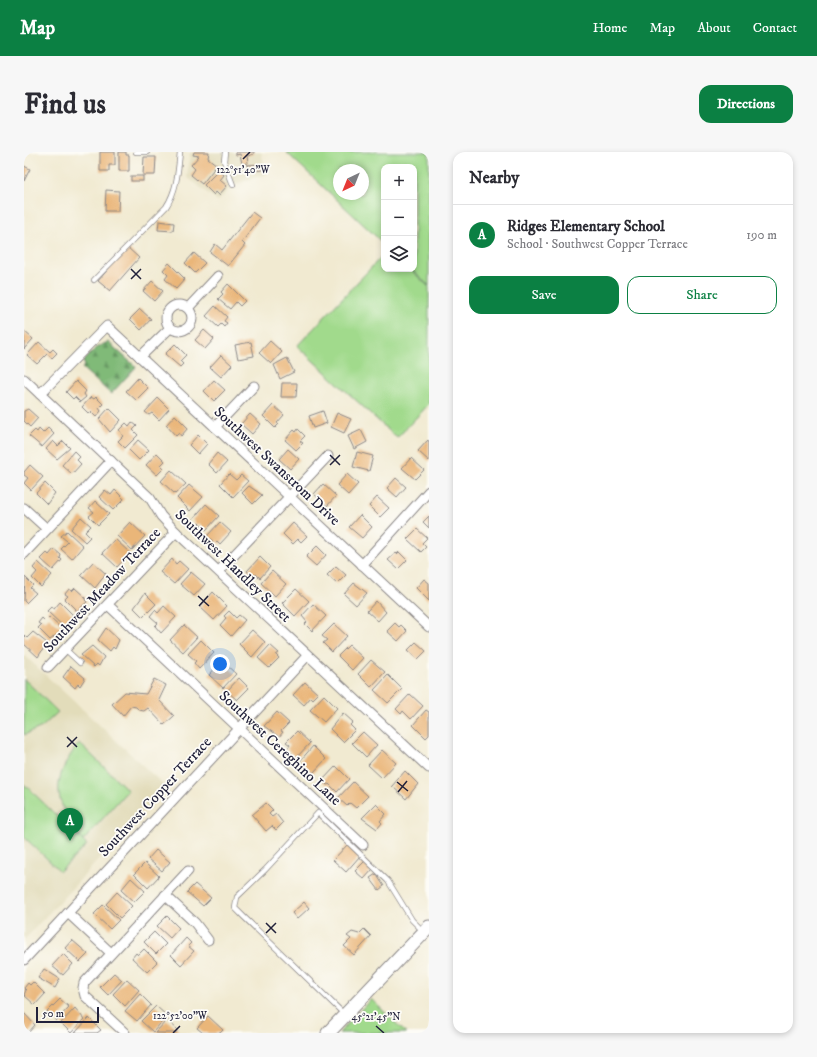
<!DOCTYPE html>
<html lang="en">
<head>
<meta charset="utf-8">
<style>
  :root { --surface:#fff; --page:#f7f7f7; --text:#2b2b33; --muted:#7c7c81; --line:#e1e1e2; --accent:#0b8043 }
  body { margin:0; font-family:"IM FELL DW Pica",serif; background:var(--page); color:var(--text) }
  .controls { position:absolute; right:12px; top:12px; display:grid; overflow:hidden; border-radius:8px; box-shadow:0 2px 6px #0003 }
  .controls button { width:36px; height:36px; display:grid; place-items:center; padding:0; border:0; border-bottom:1px solid var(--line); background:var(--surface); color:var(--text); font:20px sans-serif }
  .compass { position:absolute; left:309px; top:12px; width:36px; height:36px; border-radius:50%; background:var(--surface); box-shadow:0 2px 6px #0003; rotate:223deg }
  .scale { position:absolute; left:12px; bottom:10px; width:63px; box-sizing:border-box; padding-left:4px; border:2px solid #22223b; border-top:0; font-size:11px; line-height:14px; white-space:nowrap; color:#22223b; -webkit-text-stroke:3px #fdfcf7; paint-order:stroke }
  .you { position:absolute; left:196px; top:512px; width:14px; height:14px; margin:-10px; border:3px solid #fff; border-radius:50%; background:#1a73e8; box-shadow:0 0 0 6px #1a73e833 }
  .badge { display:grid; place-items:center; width:26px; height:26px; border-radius:50%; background:var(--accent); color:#fff; font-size:13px; font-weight:700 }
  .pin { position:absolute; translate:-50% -33px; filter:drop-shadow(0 1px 2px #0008) }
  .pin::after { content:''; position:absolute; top:21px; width:14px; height:12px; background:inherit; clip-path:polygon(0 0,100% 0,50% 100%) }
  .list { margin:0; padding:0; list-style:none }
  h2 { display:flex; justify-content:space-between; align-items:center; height:52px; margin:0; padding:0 16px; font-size:17px }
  h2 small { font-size:13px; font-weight:400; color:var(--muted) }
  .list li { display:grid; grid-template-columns:26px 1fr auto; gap:12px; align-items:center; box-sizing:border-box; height:60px; padding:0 16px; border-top:1px solid var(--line) }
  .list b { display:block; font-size:15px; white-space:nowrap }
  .list p { margin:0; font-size:13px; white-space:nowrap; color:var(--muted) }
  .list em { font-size:13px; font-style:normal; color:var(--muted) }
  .actions { display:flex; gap:8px; padding:12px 16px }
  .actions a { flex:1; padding:9px 0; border:1px solid var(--accent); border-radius:12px; text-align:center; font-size:14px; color:var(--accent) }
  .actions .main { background:var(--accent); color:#fff }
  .icon { flex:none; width:22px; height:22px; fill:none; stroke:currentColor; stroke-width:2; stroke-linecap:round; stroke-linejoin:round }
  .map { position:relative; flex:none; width:405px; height:881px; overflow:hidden; border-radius:12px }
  header { display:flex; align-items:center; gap:24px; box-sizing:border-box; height:56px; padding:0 20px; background:var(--accent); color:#fff }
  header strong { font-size:19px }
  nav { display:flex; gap:22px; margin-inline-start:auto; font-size:14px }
  .intro { display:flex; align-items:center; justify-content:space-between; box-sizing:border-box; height:96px; padding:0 24px }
  h1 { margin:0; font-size:28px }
  .button { padding:10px 18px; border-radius:12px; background:var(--accent); color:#fff; font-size:14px; font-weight:700 }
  main { display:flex; gap:24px; padding:0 24px }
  aside { flex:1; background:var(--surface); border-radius:12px; box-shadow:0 2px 6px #0003 }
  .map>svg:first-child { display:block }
</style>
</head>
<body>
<header>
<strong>Map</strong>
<nav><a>Home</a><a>Map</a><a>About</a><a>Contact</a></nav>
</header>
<div class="intro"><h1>Find us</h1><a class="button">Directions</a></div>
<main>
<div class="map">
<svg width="405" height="881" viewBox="0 0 405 881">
  <defs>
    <pattern id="forest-firs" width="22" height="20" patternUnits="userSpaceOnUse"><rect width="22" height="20" fill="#80ba78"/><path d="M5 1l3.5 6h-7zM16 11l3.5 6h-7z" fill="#689764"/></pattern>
  </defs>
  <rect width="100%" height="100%" fill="#fdfcf7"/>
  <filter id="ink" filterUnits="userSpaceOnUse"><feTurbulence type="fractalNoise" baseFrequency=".025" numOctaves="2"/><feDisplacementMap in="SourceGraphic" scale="8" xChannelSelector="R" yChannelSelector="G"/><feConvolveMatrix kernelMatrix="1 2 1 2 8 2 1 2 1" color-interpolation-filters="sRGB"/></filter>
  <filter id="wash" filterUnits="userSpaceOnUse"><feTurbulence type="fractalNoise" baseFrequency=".012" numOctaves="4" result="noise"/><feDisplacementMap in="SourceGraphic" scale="16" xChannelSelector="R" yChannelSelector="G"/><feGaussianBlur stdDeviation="0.9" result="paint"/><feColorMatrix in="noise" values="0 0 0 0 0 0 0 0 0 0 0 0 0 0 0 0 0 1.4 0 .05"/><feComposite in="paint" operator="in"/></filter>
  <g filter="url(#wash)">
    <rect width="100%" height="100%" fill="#f1ead1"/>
    <g fill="#e2dcba">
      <polygon points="166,0 237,0 243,22 209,33 194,49 163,25"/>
      <polygon points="0,503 142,635 0,788"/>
    </g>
    <g fill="#a1da8c" stroke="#627e64" fill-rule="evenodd">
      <path d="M262,0H405V134L387,117H390V15H360V92ZM315,18H339V42H315Z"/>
      <polygon points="360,102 360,117 386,117 405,135 405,252 373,286 273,194"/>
      <polygon points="0,527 34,560 18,575 0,583"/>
      <path d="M55,591L104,638L59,689C31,649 24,632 55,591Z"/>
      <polygon points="0,632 63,693 36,719 0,685"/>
      <polygon points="347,847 382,881 315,881"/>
    </g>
    <polygon fill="url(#forest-firs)" stroke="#516e5a" points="84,190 112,215 87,242 58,216 61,213 59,210 73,195"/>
    <g id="blocks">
      <g fill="#eab679">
        <polygon points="76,0 91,0 91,13 85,13 85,19 76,19"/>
        <polygon points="95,0 102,0 102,3 105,3 105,19 95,19"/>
        <polygon points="170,0 185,0 184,6 193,13 178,32 167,23 171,17 167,13 175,4 169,3"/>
        <polygon points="212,0 230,0 230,2 223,4 224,11 218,12 216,2 212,3"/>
        <polygon points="120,5 132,5 131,23 119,23"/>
        <polygon points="238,12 238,18 224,19 223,13"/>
        <polygon points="0,14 6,17 0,29"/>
        <polygon points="195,18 200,23 196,28 203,34 195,43 192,40 190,43 180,33"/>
        <rect x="107" y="24" width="12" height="5"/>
        <polygon points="82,38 95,39 94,59 81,59"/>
        <polygon points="228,60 236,66 218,90 221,93 204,114 186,100 191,92 198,98"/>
        <polygon points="135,69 150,71 149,79 134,78"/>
        <polygon points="103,95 115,106 86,139 74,129"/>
        <polygon points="170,101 181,111 171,121 161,111"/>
        <polygon points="145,111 161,127 152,137 141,127 144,123 139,118"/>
        <polygon points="128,129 139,139 130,149 119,139"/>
        <polygon points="204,132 221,149 216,154 212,150 206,157 194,147 199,142 197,140"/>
        <polygon points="191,154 203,165 200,169 203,171 200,175 197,172 194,175 182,164"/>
        <polygon points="116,157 127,167 117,178 106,167"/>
        <polygon points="180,178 190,187 181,197 171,188"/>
        <polygon points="0,179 9,187 0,197"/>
        <polygon points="246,189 258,200 247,212 235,201"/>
        <polygon points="15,190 26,200 29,197 33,201 28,206 23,202 13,212 3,203"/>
        <polygon points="227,190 230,204 214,207 211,193"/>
        <polygon points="151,192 162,203 156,209 159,212 156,215 141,202"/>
        <polygon points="197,203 208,213 197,225 186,215"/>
        <polygon points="263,206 270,220 256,227 250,213"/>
        <polygon points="114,226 124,236 112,248 102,239"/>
        <polygon points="190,228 201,238 190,249 180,239"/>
        <polygon points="52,229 62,239 60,242 62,245 56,250 51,245 49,247 42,240"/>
        <polygon points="258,231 273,231 272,245 257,245"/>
        <polygon points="67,245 70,247 72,245 79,252 75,256 77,259 72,265 66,259 64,261 58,255"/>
        <polygon points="134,246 145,257 135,268 128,261 125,263 121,260"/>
        <polygon points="249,253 260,263 253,271 255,272 251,276 239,264"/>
        <polygon points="85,256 97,268 86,280 75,267"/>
        <polygon points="4,257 14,266 6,275 0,269 0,259"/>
        <polygon points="299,259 303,271 289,276 285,264"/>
        <polygon points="313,261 327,267 320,281 307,275"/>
        <polygon points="226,262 237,272 228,282 217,272"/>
        <polygon points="151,263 164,276 157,284 155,281 152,284 142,273"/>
        <polygon points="108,270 113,274 109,278 114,283 101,296 94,289 99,284 95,278 102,271 105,274"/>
        <polygon points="24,276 30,282 18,295 5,284 11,278 13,280 15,277 19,281"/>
        <polygon points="274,277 281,284 276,289 279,291 272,298 261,288 270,278 272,280"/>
        <polygon points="337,278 343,290 330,297 324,284"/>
        <polygon points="174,283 183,292 174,302 165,293"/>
        <polygon points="114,288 125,298 115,308 105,298"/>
        <polygon points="404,288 405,290 405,309 394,299"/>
        <polygon points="29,289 34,294 39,289 46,296 33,307 22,297"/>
        <polygon points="264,297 275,307 266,317 255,307"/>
        <polygon points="50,299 56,305 53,308 57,312 48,322 38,313"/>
        <polygon points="333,300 349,304 345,319 329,315"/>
        <polygon points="133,301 141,309 137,313 140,316 133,323 122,313"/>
        <polygon points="193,301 203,310 193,321 184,312"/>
        <polygon points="387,306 400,318 391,327 378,316"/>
        <polygon points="6,313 19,325 7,338 0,331 4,326 0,323 0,320"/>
        <polygon points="147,318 162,332 151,342 137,329"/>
        <polygon points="205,322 212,328 217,323 224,329 209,345 196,332"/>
        <polygon points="323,322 334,332 324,343 313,333"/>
        <polygon points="372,326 382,335 373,345 363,336"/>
        <polygon points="21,331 31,341 23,352 12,341"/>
        <polygon points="299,332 312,344 303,354 290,342"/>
        <polygon points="165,333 179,345 166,359 153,346"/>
        <polygon points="225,334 238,343 229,352 218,341"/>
        <polygon points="81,338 87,343 91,338 100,347 89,358 75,345"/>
        <polygon points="353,345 365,356 356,365 345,354"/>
        <polygon points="71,349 85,362 74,373 65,364 70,360 65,356"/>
        <polygon points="182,352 195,364 182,378 175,371 173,373 168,368"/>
        <polygon points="336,363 348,375 338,386 325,375"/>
        <polygon points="405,364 405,376 399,370"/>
        <polygon points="57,365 67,374 61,380 66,385 61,390 47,377"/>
        <polygon points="106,370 121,384 108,398 93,384"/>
        <polygon points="196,370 207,380 196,392 193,389 191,391 183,384"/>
        <polygon points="269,371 283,384 277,390 274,387 269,392 259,382"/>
        <polygon points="393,377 403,386 398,391 402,395 397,400 383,387"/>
        <polygon points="43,379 59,394 48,407 37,397 44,390 37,384"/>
        <polygon points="91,387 106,401 93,415 78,401"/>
        <polygon points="293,394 302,403 292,414 282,405"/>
        <polygon points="30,397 37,403 36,406 38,408 29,418 17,407 23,401 25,403"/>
        <polygon points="375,400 383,408 374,417 364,408 372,401 373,402"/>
        <polygon points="236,405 246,415 236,426 232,422 229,425 223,419"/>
        <polygon points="148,407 152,412 155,409 164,417 150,432 136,420"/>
        <polygon points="14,410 28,423 17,435 8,426 13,420 9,416"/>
        <polygon points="69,410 82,422 71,436 57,423"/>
        <polygon points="312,414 322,423 313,432 303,423"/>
        <polygon points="248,419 262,432 251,444 237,431"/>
        <polygon points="167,420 181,432 170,444 156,432"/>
        <polygon points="1,425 9,433 6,436 12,441 2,451 0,449"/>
        <polygon points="400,427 405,431 405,449 392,436"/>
        <polygon points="330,431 343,441 332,453 320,442"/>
        <polygon points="51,436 62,446 61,448 63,450 53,459 41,447 44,444 41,442 45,437 48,439"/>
        <polygon points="272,437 285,449 271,464 258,451"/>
        <polygon points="189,440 203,454 190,468 176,455"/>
        <polygon points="121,441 132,452 119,465 110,456"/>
        <polygon points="352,449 362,460 354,469 343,459"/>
        <polygon points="36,450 49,463 41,476 23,459 27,455 30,457"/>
        <polygon points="289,452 302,464 288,479 281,472 283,470 278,464"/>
        <polygon points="140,454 152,465 137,481 131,474 134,471 126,464 131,458 134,461"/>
        <polygon points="205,459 212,466 215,463 221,468 207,484 196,473 202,466 200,464"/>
        <polygon points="25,465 39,478 26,488 14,476 17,473 14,471 18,466 21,469"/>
        <polygon points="371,471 375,475 377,473 383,479 374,489 363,479"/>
        <polygon points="310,472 323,484 308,500 299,491 303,488 298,484"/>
        <polygon points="160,473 173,485 159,500 146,488"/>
        <polygon points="82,476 95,488 91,497 89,495 86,499 74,488"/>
        <polygon points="228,478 241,490 228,505 215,492"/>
        <polygon points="9,480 23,491 14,505 0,492 0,483 3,486"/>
        <polygon points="177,488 190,501 175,517 170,511 172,509 164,502"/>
        <polygon points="392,490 402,499 394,507 384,498"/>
        <polygon points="246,493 255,501 252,503 255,506 245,516 234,506"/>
        <polygon points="325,493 339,506 328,518 314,504"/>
        <polygon points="68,494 80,505 75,514 73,512 70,515 57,503"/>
        <polygon points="347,508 361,520 347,535 334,522"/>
        <polygon points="198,509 212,522 199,536 185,523"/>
        <polygon points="47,514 61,526 56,534 54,532 51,536 39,525"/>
        <polygon points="364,523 378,537 364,551 350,538"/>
        <polygon points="215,526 225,536 213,548 203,539"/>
        <polygon points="130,527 142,533 135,548 150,564 140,573 124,556 120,559 115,558 112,555 107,554 99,564 88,552 101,540 122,542"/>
        <polygon points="281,530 294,542 289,547 287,545 280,553 269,543"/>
        <polygon points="386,542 399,554 387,567 379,559 377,562 372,557"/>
        <polygon points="300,543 313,556 300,570 286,558"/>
        <polygon points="402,558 405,560 405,583 402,586 389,573"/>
        <polygon points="253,560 265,571 257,579 259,580 255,585 240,574"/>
        <polygon points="319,561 329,570 326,573 331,578 319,590 306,577"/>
        <polygon points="273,579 286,591 272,606 263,597 266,593 262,590"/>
        <polygon points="339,580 353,593 342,605 328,591"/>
        <polygon points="289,594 302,607 289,621 276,609"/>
        <polygon points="358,598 372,611 358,626 344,613"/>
        <polygon points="312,614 325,627 313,640 305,632 303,633 298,629"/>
        <polygon points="381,619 394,632 382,647 368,634"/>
        <polygon points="329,630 344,644 332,656 326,651 323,654 314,646"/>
        <polygon points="242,651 249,658 245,662 248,665 252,662 259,671 252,678 248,674 242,679 228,663"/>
        <polygon points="352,652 362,662 356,669 358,671 353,677 338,666"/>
        <polygon points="324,692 336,704 322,720 309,708"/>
        <polygon points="132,698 146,710 138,719 124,707"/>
        <polygon points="341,709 349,717 340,727 331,719"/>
        <polygon points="121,711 135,724 124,736 110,722"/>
        <polygon points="352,722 360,734 355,738 346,726"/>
        <polygon points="107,726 121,739 110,750 97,738"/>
        <polygon points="171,732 187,746 179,754 163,740"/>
        <polygon points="93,740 108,754 96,766 82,752"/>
        <polygon points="280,750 285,756 273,767 268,761"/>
        <polygon points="79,753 95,768 86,777 70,762"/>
        <polygon points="143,764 155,776 146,786 133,774"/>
        <polygon points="340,777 347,784 330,803 320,794 327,787 323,784 328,780 335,782"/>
        <polygon points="130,780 142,792 132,802 120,790"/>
        <polygon points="162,786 167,791 164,794 170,799 157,813 147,803"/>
        <polygon points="48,788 64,802 56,810 41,796"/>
        <polygon points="120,797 133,810 123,820 108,806 112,801 114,803"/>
        <polygon points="39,802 49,812 39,823 28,814"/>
        <polygon points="20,817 36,827 31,836 14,826"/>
        <polygon points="90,821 98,828 84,843 76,835"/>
        <polygon points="103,827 115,838 101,854 89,842"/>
        <polygon points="9,830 21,842 11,853 0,843 2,838 0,836 4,831 6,833"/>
        <polygon points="116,842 127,853 113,869 101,859"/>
        <polygon points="36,847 45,855 32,869 23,860"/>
        <polygon points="132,854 143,864 129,880 117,869"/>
        <polygon points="51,856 60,867 47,881 37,871"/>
        <polygon points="0,861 11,873 4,881 0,881"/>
        <polygon points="184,864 199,878 196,881 179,881 173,876"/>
        <polygon points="65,866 77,878 73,881 51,881"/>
        <polygon points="143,868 154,878 152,881 131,881"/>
      </g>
    </g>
  </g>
  <g filter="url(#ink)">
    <use href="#blocks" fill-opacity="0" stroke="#8a8686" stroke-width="1"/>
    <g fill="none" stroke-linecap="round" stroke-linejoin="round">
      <defs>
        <g id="service">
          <polyline points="112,0 123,0"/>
          <polyline points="201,0 200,9 209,33"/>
          <path d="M70,128L142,55C153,38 154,20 156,0"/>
          <polyline points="41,497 56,511"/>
          <polyline points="320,862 220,765 211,756 213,745 241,718 294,661 364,729 388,768 399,779"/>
        </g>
        <g id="minor">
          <circle cx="155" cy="166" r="13"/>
          <polyline points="164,156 194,124"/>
          <polyline points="116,205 146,176"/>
          <polyline points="0,227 126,346 137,364 152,380 405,616"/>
          <polyline points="16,242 83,174 405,475"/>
          <polyline points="191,275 230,234"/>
          <polyline points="0,356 23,377"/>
          <polyline points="0,402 87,309"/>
          <polyline points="338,413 405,339"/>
          <polyline points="195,419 304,304"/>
          <polyline points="84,453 339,693"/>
          <polyline points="24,515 152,380"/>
          <polyline points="141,743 171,771 184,788"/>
          <polyline points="44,761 87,801"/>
          <polyline points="0,808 283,504"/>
          <polyline points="101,881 61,844 59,836 60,831 164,719"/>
        </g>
        <polyline id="secondary" points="304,881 405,775"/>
      </defs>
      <use href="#service" stroke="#8a8686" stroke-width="6"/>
      <use href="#minor" stroke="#8a8686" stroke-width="11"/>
      <use href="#secondary" stroke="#8a8686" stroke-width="15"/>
      <use href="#service" stroke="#fff" stroke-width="4.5"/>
      <use href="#minor" stroke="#fff" stroke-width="9"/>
      <use href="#secondary" stroke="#fff" stroke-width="13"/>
    </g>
  </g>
  <path fill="none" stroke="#22223b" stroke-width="1.5" d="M219,7L226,0M107,117L117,127M107,127L117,117M306,303L316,313M306,313L316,303M174,444L185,454M175,454L184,444M43,585L53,595M43,595L53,585M373,630L384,639M374,640L383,629M242,771L252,781M242,781L252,771M352,874L360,881M149,881L156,874"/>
  <g text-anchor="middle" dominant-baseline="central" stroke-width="3.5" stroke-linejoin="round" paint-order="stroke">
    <g font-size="15" fill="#22223b" stroke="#fdfcf7">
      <text transform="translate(253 314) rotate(43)">Southwest Swanstrom Drive</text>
      <text transform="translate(209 414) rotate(44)">Southwest Handley Street</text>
      <text transform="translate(78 438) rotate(-47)">Southwest Meadow Terrace</text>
      <text transform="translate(256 596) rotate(43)">Southwest Cereghino Lane</text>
      <text transform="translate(131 645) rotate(-47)">Southwest Copper Terrace</text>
    </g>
  </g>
  <g font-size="10" text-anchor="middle" fill="#22223b" stroke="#fdfcf7" stroke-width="3.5" stroke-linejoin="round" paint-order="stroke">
    <text x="219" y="21">122°51'40"W</text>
    <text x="156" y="867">122°52'00"W</text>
    <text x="352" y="868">45°21'45"N</text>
  </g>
</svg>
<div class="controls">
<button>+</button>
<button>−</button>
<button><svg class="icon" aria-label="layers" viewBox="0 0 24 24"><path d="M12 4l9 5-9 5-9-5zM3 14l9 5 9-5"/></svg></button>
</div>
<svg class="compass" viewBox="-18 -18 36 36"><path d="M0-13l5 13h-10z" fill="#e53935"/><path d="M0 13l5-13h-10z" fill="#7c7c81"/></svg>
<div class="scale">50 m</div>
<div class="you"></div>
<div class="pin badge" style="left:46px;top:689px">A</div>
</div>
<aside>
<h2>Nearby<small></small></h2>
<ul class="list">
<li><span class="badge">A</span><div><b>Ridges Elementary School</b><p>School · Southwest Copper Terrace</p></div><em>190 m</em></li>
</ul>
<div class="actions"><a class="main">Save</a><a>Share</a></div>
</aside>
</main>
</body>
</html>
